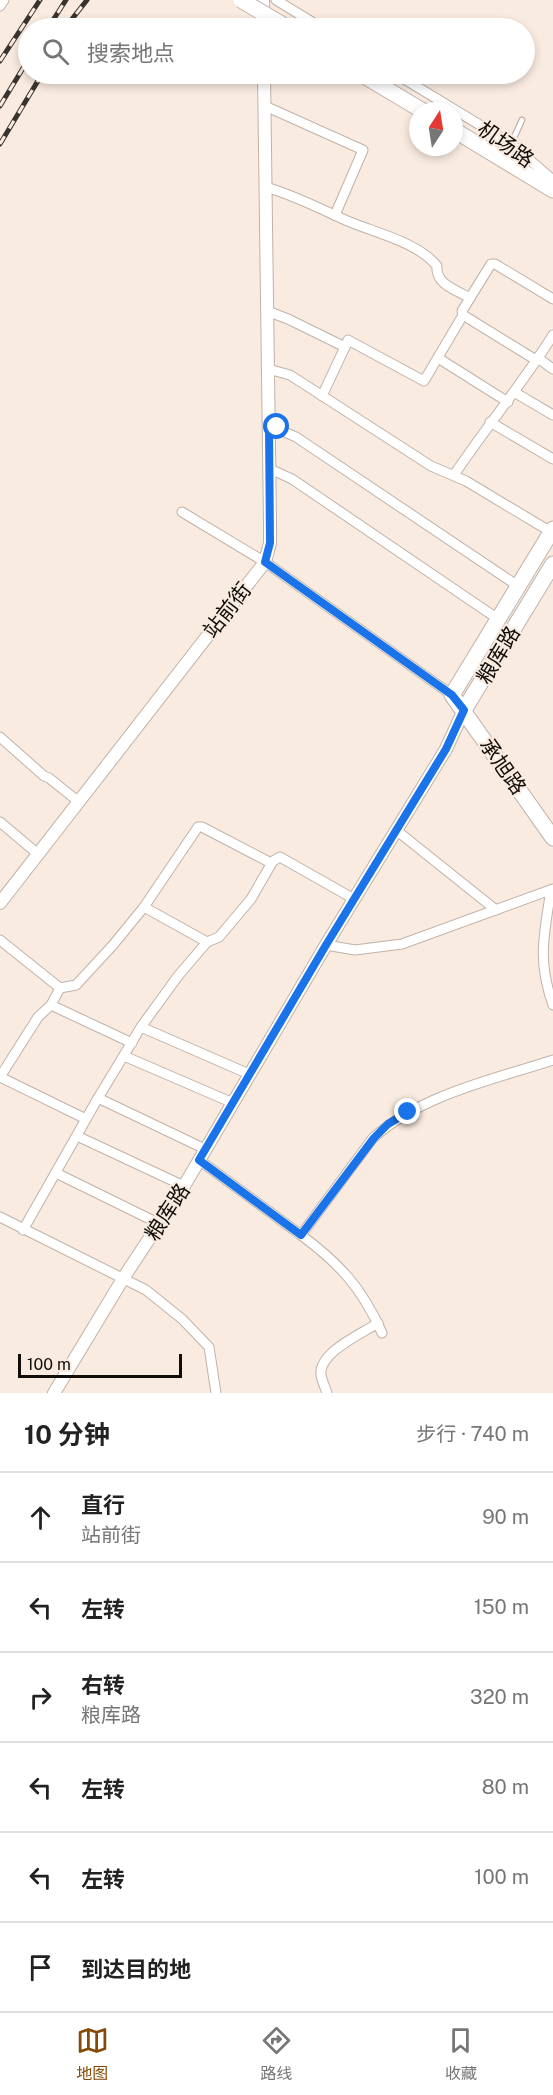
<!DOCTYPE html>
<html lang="zh">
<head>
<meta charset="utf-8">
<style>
  :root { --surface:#fff; --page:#f2f2f2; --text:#222; --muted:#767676; --line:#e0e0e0; --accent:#854905 }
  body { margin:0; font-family:"Public Sans","Noto Sans SC",sans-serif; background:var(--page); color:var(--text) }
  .compass { position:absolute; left:409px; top:102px; width:54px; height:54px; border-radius:50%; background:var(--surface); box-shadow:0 3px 9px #0003; rotate:12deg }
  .scale { position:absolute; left:18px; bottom:15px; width:164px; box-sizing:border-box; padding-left:6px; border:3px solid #110d09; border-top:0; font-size:16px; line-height:21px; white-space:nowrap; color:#110d09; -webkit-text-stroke:4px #f9ebe0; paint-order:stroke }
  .stop { position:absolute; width:18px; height:18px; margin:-14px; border:4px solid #1a73e8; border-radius:50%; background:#fff }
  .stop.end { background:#1a73e8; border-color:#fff; box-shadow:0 2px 6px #0008 }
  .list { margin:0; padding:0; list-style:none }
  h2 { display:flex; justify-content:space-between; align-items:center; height:78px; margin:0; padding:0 24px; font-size:26px }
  h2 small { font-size:20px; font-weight:400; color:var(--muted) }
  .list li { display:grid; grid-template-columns:39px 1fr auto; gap:18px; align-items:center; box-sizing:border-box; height:90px; padding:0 24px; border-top:2px solid var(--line) }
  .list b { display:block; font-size:22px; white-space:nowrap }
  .list p { margin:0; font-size:20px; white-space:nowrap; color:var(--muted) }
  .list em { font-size:20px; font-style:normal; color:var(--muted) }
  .icon { flex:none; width:33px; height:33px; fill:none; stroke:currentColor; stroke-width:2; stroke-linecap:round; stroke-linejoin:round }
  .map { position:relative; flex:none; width:553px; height:1393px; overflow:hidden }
  .search { position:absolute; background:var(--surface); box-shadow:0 3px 9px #0003; left:18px; right:18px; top:18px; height:66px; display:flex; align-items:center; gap:15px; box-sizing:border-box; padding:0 21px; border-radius:33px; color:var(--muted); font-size:22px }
  .sheet { height:618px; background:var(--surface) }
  nav { display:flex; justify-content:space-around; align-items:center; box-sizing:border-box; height:84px; border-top:2px solid var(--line); background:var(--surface); font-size:16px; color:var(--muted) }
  nav a { display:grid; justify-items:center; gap:3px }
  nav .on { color:var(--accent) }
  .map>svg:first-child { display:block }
</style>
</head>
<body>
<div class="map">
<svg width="553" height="1393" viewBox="0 0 553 1393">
  <rect width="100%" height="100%" fill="#f9ebe0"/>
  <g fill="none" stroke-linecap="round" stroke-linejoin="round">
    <defs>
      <polyline id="service" points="511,144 522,120"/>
      <g id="minor">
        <polyline points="276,0 322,28"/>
        <polyline points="0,6 4,0"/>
        <polyline points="396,74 511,144 553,180"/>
        <polyline points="265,106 363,150 335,215"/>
        <path d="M266,187C293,195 317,207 343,219C371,232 417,241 437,266C435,284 456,290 470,298"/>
        <polyline points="267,311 288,319 345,347 348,340 424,381 463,315"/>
        <polyline points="438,358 508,402"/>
        <polyline points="538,358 553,369"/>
        <polyline points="536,360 463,315 462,311 491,264 495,264 553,299"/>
        <polyline points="268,369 290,375 431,466 466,481 551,532"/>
        <polyline points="514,392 553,415"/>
        <polyline points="322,396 345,347"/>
        <polyline points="490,422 553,459"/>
        <polyline points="269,425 296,437 518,586"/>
        <polyline points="270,469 292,479 498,619"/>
        <path d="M454,475C486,427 523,383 553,335"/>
        <polyline points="182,512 265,562 452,695"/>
        <polyline points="0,737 44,776 49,778 79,802"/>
        <polyline points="0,822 38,854"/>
        <polyline points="396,830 496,910"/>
        <path d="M551,890C544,935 537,960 553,1005"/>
        <polyline points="0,940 60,988 51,1005 38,1017 0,1077"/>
        <polyline points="207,942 144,907 198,827 202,827 271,863"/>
        <polyline points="326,945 355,950 402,944 553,889"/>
        <polyline points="60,988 76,985 113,945 144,907"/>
        <polyline points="51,1005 132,1043"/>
        <polyline points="141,1027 249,1074"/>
        <polyline points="124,1056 233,1103"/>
        <polyline points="0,1077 86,1119"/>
        <polyline points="98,1098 205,1149"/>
        <polyline points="77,1136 184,1186"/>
        <path d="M199,1160L301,1235L373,1138C423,1094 492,1080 553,1060"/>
        <polyline points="56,1173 160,1224"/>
        <polyline points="0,1217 146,1290 182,1319 209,1347 216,1393"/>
        <polyline points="23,1230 98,1098 141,1027 178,976 207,942 219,937 251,899 273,861 280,857 354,899"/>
        <path d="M301,1235C340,1264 362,1288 382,1333"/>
        <path d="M327,1393C325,1387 322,1381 321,1375C318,1353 361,1334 378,1323"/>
      </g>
      <g id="tertiary">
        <polyline points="263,0 264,28"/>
        <polyline points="0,903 265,562 270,543 270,523 264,74"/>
        <polyline points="54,1393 124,1277 184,1186 326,945 446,749 464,710"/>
      </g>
      <g id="primary">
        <polyline points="361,74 423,111"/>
        <polyline points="454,130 553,190"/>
        <polyline points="553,529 452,695 553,838"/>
        <polyline points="464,710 553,564"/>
      </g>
    </defs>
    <use href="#service" stroke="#c0b2a8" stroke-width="7"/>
    <use href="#minor" stroke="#c0b2a8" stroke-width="11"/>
    <use href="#tertiary" stroke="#c0b2a8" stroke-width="14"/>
    <use href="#primary" stroke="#c0b2a8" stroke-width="17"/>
    <use href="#service" stroke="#fff" stroke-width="4.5"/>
    <use href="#minor" stroke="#fff" stroke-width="9"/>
    <use href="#tertiary" stroke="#fff" stroke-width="12"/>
    <use href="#primary" stroke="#fff" stroke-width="15"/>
    <defs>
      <g id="rail">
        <polyline points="48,28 66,0"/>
        <polyline points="65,28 87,0"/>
        <polyline points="0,61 40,0"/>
        <polyline points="0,106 28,60"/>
        <polyline points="0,144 42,74"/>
      </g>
    </defs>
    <use href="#rail" stroke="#39332e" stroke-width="5"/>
    <use href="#rail" stroke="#f9ebe0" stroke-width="3" stroke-dasharray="9" stroke-linecap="butt"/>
    <defs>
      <polyline id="primary-bridge" points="241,0 288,28"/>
    </defs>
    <use href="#primary-bridge" stroke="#c0b2a8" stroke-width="17" stroke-linecap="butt"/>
    <use href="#primary-bridge" stroke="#fff" stroke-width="15"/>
  </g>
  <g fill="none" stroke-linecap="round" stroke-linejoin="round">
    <polyline stroke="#1a73e8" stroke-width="8" points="277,427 269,425 270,543 265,562 452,695 464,710 446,749 326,945 199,1160 301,1235 374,1138 388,1124 408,1112"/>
  </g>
  <g text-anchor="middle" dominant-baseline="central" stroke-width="4.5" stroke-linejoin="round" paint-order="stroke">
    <g font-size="21" fill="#110d09" stroke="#f9ebe0">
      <text transform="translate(506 144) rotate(35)">机场路</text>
      <text transform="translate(227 610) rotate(-52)">站前街</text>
      <text transform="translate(498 655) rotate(-59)">粮库路</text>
      <text transform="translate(503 766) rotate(55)">承旭路</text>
      <text transform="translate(167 1212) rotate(-57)">粮库路</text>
    </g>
  </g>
</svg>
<svg class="compass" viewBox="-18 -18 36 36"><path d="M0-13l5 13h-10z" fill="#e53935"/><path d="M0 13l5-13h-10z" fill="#767676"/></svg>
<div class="scale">100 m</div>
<div class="stop" style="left:277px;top:427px"></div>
<div class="stop end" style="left:408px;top:1112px"></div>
<div class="search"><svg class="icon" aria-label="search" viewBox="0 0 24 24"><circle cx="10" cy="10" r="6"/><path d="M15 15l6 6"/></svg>搜索地点</div>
</div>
<section class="sheet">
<h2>10 分钟<small>步行 · 740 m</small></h2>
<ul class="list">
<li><svg class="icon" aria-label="ahead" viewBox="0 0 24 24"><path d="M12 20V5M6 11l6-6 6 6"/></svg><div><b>直行</b><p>站前街</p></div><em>90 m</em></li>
<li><svg class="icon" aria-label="left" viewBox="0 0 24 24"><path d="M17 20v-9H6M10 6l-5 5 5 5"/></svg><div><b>左转</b></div><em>150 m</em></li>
<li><svg class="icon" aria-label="right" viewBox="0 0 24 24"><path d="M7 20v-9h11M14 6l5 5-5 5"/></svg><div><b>右转</b><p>粮库路</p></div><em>320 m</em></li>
<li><svg class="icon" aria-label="left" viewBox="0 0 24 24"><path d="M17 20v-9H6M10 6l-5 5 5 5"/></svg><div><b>左转</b></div><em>80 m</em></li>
<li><svg class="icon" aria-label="left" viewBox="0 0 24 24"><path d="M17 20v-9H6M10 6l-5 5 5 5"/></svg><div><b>左转</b></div><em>100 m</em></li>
<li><svg class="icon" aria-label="arrive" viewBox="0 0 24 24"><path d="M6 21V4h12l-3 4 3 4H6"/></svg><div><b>到达目的地</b></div></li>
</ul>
</section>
<nav>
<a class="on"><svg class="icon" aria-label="map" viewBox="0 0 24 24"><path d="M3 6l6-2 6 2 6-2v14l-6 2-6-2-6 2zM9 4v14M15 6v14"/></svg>地图</a>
<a><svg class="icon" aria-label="directions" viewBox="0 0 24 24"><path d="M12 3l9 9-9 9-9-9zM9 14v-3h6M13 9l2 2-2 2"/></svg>路线</a>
<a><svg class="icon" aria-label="saved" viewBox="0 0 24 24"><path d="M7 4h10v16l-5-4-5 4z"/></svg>收藏</a>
</nav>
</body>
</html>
